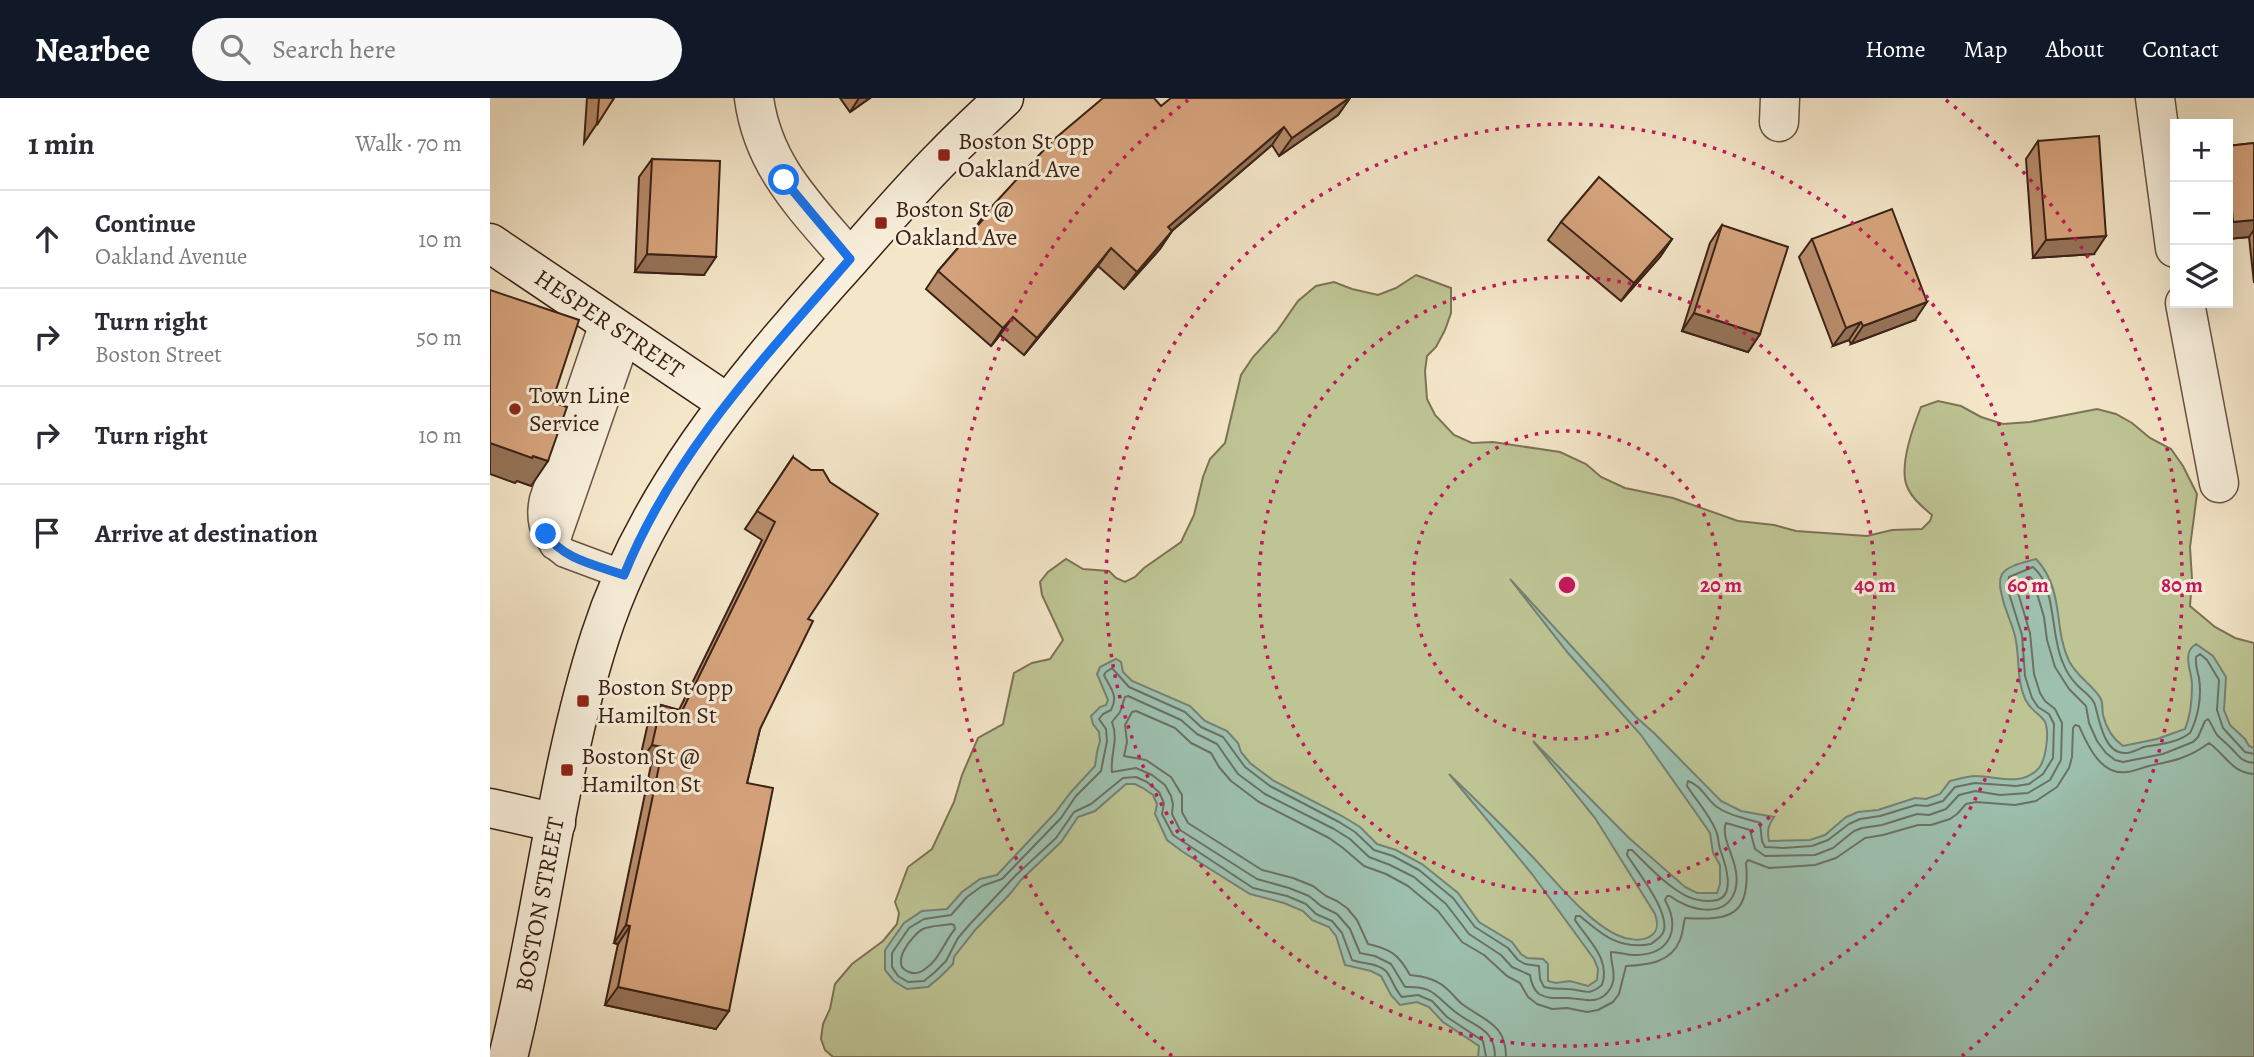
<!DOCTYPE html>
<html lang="en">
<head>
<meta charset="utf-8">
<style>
  :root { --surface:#fff; --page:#f7f7f7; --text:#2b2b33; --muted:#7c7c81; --line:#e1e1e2; --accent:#111827 }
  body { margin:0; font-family:Alegreya,serif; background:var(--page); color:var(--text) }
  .controls { position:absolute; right:21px; top:21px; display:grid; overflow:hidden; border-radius:0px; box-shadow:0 7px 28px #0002 }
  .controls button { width:63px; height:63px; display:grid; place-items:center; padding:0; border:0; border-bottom:2px solid var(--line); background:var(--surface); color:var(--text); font:35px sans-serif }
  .stop { position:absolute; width:21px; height:21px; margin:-16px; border:5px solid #1a73e8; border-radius:50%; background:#fff }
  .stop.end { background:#1a73e8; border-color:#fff; box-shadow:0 2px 7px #0008 }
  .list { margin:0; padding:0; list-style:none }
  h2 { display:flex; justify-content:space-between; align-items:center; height:91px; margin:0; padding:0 28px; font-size:30px }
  h2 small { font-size:23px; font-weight:400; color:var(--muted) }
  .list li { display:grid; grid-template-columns:46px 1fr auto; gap:21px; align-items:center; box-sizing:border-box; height:98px; padding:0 28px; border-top:2px solid var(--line) }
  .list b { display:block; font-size:26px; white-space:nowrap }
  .list p { margin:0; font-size:23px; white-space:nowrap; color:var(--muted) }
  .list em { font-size:23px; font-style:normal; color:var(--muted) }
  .icon { flex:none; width:38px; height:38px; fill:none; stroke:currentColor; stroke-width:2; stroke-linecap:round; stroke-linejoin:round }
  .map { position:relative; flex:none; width:1764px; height:959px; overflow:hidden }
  header { display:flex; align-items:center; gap:42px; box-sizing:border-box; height:98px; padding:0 35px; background:var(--accent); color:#fff }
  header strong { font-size:33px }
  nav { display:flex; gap:38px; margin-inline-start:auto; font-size:24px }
  .search { width:490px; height:63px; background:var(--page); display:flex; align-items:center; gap:18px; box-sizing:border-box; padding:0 24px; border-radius:38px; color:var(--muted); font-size:26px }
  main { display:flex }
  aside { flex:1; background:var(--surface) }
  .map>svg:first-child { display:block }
</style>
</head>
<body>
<header>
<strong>Nearbee</strong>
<div class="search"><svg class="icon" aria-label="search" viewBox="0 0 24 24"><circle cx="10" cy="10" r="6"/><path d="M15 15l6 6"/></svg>Search here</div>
<nav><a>Home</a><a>Map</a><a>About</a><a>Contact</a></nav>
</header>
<main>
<aside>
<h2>1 min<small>Walk · 70 m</small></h2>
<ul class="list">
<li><svg class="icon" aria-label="ahead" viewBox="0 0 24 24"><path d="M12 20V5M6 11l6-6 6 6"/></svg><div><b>Continue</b><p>Oakland Avenue</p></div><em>10 m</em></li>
<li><svg class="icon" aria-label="right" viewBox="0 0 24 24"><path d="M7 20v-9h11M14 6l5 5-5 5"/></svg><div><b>Turn right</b><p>Boston Street</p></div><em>50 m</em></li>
<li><svg class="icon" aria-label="right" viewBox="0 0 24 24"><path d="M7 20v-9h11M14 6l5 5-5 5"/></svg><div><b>Turn right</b></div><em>10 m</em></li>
<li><svg class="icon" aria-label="arrive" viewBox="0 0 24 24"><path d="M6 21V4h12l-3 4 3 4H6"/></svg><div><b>Arrive at destination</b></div></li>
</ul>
</aside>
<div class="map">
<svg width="1764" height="959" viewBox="0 0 1764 959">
  <rect width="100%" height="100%" fill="#f4e6c9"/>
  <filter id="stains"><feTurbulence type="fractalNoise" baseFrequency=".00286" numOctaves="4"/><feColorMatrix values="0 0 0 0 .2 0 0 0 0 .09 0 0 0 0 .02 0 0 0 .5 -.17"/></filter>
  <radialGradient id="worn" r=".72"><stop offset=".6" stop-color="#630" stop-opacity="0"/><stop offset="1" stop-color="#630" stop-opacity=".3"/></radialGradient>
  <path fill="#bec494" stroke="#7c7355" stroke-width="2" d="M926,177L961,190V215L955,232L946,249L937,258L935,273L937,301L945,317L964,337L982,345L1003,344L1070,354L1096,366L1111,379L1135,390L1183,400L1248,423L1284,427L1306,433L1377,438L1402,432L1432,431L1440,423L1442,417C1431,408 1417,396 1415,381C1412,360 1423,329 1431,309L1448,303L1471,308L1491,319L1513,326L1540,324L1607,311L1626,316L1642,325L1660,340L1681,351L1693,368L1707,396L1700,449L1702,481L1700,508L1725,529L1745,540L1764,545V959H343L335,952L331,941L333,926L340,911L345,886L362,866L393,843L407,826L409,815L405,804L418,769L442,751L464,704L472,677L488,640L513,626L524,575L542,565L560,561L573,542L552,497L550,484L558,474L576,461L593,471L619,473L626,480L635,484L645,479L654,470L691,444L704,417L713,379L720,361L735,345L751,277L763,259L787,233L808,203L826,188L844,184L862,191L888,197L906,190Z"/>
  <path fill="#9dc0af" stroke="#768172" stroke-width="2" d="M1546,461C1575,492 1563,530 1579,563C1588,580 1603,587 1611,601C1613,606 1612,611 1613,617C1616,629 1623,641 1633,648L1667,641L1695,631C1701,617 1702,603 1702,587C1702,573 1691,555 1706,546L1723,558L1736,579L1734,612L1740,627L1755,641L1759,648L1764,650V959H988L989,948L953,924L939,909L927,904L910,907L901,897L891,878L881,873L855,867L846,838L839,829L822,822L813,813L794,805L760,796L693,754L677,742L665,716L667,706L663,697L653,690L645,686H636L605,713L588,719L571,744L531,782L519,797L486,831L464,859L463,866L450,879L438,889L417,891L404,883L395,872V852L414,825L432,813L457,811L472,794L490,781L507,777L565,715L581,694L605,668L607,654L610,643L609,634L603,626L601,618L610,609L616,607L618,602L607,576L610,569L626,561L631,564L633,574L642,583L700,608L715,623L737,633L748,645L751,654L760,665L784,683L852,718L870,729L887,746L906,752L932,766L968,795L989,824L1022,844L1031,856L1037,860L1053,861L1058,866V883L1066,885L1080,883L1098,888L1107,882L1108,871L1104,861L1042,776L959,676C985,701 1011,726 1036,752C1061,777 1096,823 1127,837C1135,841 1150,844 1159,839C1169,834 1168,825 1165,816L1105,720L1043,643L1139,740L1195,789L1207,795H1227L1230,786V767L1223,755L1220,735L1204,712L1151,637L1078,555L1020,481L1146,619L1164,635L1231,703L1251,713L1284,719C1278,728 1277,733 1279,743L1320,742L1335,737L1356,719L1368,714L1388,712L1425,700L1436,701L1450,696L1460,683C1468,681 1478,678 1486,678C1507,678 1531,689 1548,671C1556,663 1561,629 1553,621C1546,613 1541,613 1535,601C1526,580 1530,559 1525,538C1522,526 1516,514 1513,502C1511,494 1508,484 1512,476C1518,467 1536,464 1546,461Z"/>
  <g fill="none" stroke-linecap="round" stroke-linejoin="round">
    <g stroke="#6c7162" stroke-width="2">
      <path d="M461,826L464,827L465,831C454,844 449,862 435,871C430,875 424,876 419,874C398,867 423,836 433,831C441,827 452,828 461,826Z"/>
      <path d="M996,959L993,943L957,919L942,903L928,897L912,899C904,891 902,880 896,873C888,865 872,866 862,862L852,835L842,823L826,816L816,806L797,798L763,790L683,737L672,716L674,705L669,694L657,684L646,679L633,680L601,706L584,714L566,740L526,777L480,826L468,840L456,863L445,874L434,883L418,884L408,878L402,869V855L419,830L434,821L461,817L477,799L492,788L512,781L571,720L586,698L611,673L617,643L616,631L609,621L613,616L621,612C629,597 620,590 614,577L616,574L622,570L639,589L695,614L711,629L733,639L755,669L780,688L849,724L865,734L884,752L903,758L929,772L963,800L985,829L1018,850L1028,862L1035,866L1049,868L1050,881L1054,889C1064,892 1069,890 1078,891C1095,892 1097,899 1112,887C1121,861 1098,842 1085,822L1086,818H1090C1112,837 1130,852 1161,846C1165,843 1170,840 1173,835C1182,816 1147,773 1137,757L1138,752H1142C1157,767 1173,784 1191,795C1200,801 1215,805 1227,802C1246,797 1235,765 1231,754C1228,747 1229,739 1226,733C1220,717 1206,702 1197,688L1198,683C1211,687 1217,702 1227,709C1241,719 1256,720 1270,725L1272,743L1275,749L1293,750L1322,748L1338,742L1359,726L1370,721L1390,718L1426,707L1437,708L1453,703L1465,689L1485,685L1526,688L1539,686L1553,676L1563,660L1564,626L1559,616L1548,609L1542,600L1535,578L1532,537L1517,489L1519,479L1543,469C1567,489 1560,538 1573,565C1576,573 1582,582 1588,588C1594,594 1603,599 1605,607C1609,621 1614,655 1634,655C1640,656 1648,651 1654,649C1670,646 1687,645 1700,635C1708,620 1712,598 1709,580C1707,572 1705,567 1706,559L1710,556L1717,562L1729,582L1727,612L1733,630L1755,654L1764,656"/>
      <path d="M1005,959C1005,928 982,929 963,912C944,896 942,888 915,889L901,866L885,858L870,855L860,831L847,816L831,808L819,798L799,790L767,781L690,732L682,716L683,706L681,698L675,687L662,677L646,670L622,674C620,655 629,643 622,624L630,614L635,599L638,598L691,622L707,636L727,646L748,676L775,696L844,731L860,741L879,759L900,767L924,779L956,806L979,836L1011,857L1022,869L1040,877C1041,884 1043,891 1049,896C1058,901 1066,900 1076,900C1091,900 1109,909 1120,891C1128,878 1120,865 1121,854C1130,854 1139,858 1148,857C1182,855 1190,829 1175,802L1177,798H1180C1198,812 1235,822 1245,793C1253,767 1229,742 1236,725L1260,732L1265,751L1275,758L1325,757L1343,750L1364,733L1372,730L1392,727L1427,716L1439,717L1456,711L1469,697L1485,693L1510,697L1538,695L1560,682L1571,662L1572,625L1565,611L1555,603L1550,595L1544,576L1540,535L1526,488L1528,484L1540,479L1543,482L1554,519L1557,542L1565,569L1579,591L1596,608L1599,625L1607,643L1616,655L1625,662L1633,664L1673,656L1703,644L1708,639L1715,623L1718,621C1722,626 1723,631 1727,637C1731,641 1736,645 1740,649C1749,658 1751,664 1764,665"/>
      <path d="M1016,959C1016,926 995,923 972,906C966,901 962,895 956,890C946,881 932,878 920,877C909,857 901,851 878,846L867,822L857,810L847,803L836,798L823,788L803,780L772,772L698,725L692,714V697L681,679L656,662L634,658L637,644L635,627L642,614L646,613L685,630L701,645L721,655L729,669L741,683L769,704L839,740L853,750L874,768L896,776L918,788L948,813L972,844L994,857L1017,878L1030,885L1038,899L1047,906L1062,911L1077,910L1097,914L1108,912L1123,904L1129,896L1136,868C1157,867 1181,865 1190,842C1193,835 1193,827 1195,820C1241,823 1261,817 1256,765L1258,762L1279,770L1325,767L1346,760L1375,740L1393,737L1428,727H1441L1460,721L1467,716L1476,706L1486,704L1525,707L1546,703L1567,689L1579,670L1582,659L1583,630L1585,627L1589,628C1598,648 1611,678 1637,674C1645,673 1651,670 1659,668C1683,663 1699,660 1719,645C1735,656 1742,675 1764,676"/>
    </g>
    <defs>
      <g id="lane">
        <path d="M115,222L54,401C49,424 55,441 75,455L134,477"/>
        <polyline points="64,447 137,237"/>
      </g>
      <g id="street">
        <path d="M264,0C273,69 317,110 360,161"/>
        <polyline points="1665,0 1685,150"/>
        <polyline points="1289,24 1290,0"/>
        <polyline points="1695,205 1729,385"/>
      </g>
      <g id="secondary">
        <path id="s1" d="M0,145L237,305"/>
        <polyline points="0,710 66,725"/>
        <path id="s2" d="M18,959C53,820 66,676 110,539C155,399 249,286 345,178C381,138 416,96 454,58C473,38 494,19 514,0"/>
      </g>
    </defs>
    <use href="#lane" stroke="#695343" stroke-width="31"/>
    <use href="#street" stroke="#695343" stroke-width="41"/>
    <use href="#secondary" stroke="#3b2216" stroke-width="41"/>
    <use href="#lane" stroke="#f8efdc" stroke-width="28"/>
    <use href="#street" stroke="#f8efdc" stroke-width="38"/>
    <use href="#secondary" stroke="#f8efdc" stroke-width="38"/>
  </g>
  <g fill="#b98d6c" stroke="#3b2216" stroke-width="2">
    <polygon points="97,0 124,0 94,45"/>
    <polygon points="350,0 380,0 360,14"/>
    <polygon points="860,0 848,17 789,58 782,47 682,133 670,151 634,191 608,168 534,257 510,237 501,248 436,191 448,173 485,130 494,117 671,8"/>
    <polygon points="1548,43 1604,156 1543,160 1536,61"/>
    <polygon points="1764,45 1764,185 1759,139 1738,141 1738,48"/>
    <polygon points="162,61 214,177 145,174 149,79"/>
    <polygon points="1071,124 1182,141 1170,159 1131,203 1058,142"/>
    <polygon points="1232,127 1270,236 1258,254 1192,233 1220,145"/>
    <polygon points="1322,141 1425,222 1361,246 1359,242 1343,248 1309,159"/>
    <polygon points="303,359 318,521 270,631 257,685 226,931 115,907 128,846 124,845 161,667 149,665 158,625 171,607 189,612 272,442 255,431"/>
  </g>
  <g fill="#967358" stroke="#3b2216" stroke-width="2">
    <polygon points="369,0 380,0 360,14"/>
    <polygon points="860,0 848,17 789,58 802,40"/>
    <polygon points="794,29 782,47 665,147 678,129"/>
    <polygon points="1764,122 1764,132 1759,139 1738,141 1738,132 1743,124"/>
    <polygon points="682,133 670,151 634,191 647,174"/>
    <polygon points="1616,138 1604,156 1543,160 1556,142"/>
    <polygon points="1182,141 1170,159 1131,203 1144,185"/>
    <polygon points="621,150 608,168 534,257 547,240"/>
    <polygon points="157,156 226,159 214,177 145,174"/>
    <polygon points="1437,204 1425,222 1361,246 1373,228"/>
    <polygon points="1204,215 1270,236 1258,254 1192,233"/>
    <polygon points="523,219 510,237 501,248 513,230"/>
    <polygon points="1371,224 1359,242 1343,248 1356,230"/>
    <polygon points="0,345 43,358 58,363 41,388 27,383 25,385 0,376"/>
    <polygon points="162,647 173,649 161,667 149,665"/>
    <polygon points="136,827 140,828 128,846 124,845"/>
    <polygon points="128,889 239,913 226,931 115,907"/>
  </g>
  <g fill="#d7a47d" stroke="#3b2216" stroke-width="2">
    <polygon points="109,0 124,0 107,27"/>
    <polygon points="613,0 664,0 671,8 681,0 859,0 802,40 794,29 678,129 682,133 647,174 621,150 547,240 523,219 513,230 448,173 496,118 494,117 562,43"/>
    <polygon points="1609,38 1616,138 1556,142 1548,43"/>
    <polygon points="1764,45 1764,122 1743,124 1738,68 1738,48"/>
    <polygon points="162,61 230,63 226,159 157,156"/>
    <polygon points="1109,79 1182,141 1144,185 1071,124"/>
    <polygon points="1402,111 1437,204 1373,228 1371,224 1356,230 1322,141"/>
    <polygon points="1232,127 1298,149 1270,236 1204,215"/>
    <polygon points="0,192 89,222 62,304 77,309 58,363 43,358 42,360 0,345"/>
    <polygon points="303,359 321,372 333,372 340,384 388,416 318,521 323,523 270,631 257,685 283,690 239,913 128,889 140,828 136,827 173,649 162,647 171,607 192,613 285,424 267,413"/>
  </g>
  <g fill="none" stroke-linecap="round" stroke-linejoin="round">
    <path stroke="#1a73e8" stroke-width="9" d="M56,436C74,462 106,467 134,477C183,355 276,258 360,161L294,82"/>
  </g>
  <g fill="none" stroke="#c2185b" stroke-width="3.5" stroke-dasharray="3.5 7">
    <circle cx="1077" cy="487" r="154"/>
    <circle cx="1077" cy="487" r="308"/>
    <circle cx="1077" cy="487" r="461"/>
    <path d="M682 958A615 615 0 0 1 698 2M1456 2A615 615 0 0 1 1472 958"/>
  </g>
  <g fill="#8f2418" stroke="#f8efdc" stroke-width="2.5">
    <rect x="447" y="50" width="14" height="14" rx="3.5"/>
    <rect x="384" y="118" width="14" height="14" rx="3.5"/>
    <circle cx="25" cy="311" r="7"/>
    <rect x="86" y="596" width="14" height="14" rx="3.5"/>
    <rect x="70" y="665" width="14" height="14" rx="3.5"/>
  </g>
  <g text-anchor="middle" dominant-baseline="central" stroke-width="6" stroke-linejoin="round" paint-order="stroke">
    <g font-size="24" fill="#3b2216" stroke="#f8efdc" text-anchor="start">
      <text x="468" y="43">Boston St opp<tspan x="468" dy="28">Oakland Ave</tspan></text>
      <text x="405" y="111">Boston St @<tspan x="405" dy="28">Oakland Ave</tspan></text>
      <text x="39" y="297">Town Line<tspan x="39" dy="28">Service</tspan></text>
      <text x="107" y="589">Boston St opp<tspan x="107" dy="28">Hamilton St</tspan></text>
      <text x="91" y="658">Boston St @<tspan x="91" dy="28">Hamilton St</tspan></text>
    </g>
    <g font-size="24" fill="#3b2216" stroke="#f8efdc">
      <text stroke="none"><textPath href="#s1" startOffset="144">HESPER STREET</textPath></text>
      <text stroke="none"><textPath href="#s2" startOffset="156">BOSTON STREET</textPath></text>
    </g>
  </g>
  <circle cx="1077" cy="487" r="10" fill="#c2185b" stroke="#f8efdc" stroke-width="3.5"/>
  <g font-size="21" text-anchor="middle" font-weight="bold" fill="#c2185b" stroke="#f8efdc" stroke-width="6" stroke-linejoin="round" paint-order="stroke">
    <text x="1231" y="494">20 m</text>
    <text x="1385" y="494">40 m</text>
    <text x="1538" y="494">60 m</text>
    <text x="1692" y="494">80 m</text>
  </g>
  <rect width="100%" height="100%" filter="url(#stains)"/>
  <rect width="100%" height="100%" fill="url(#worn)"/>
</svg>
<div class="controls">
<button>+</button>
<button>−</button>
<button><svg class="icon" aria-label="layers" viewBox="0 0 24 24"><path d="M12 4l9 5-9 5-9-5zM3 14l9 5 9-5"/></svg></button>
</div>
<div class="stop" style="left:294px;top:82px"></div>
<div class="stop end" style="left:56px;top:436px"></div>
</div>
</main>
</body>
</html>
